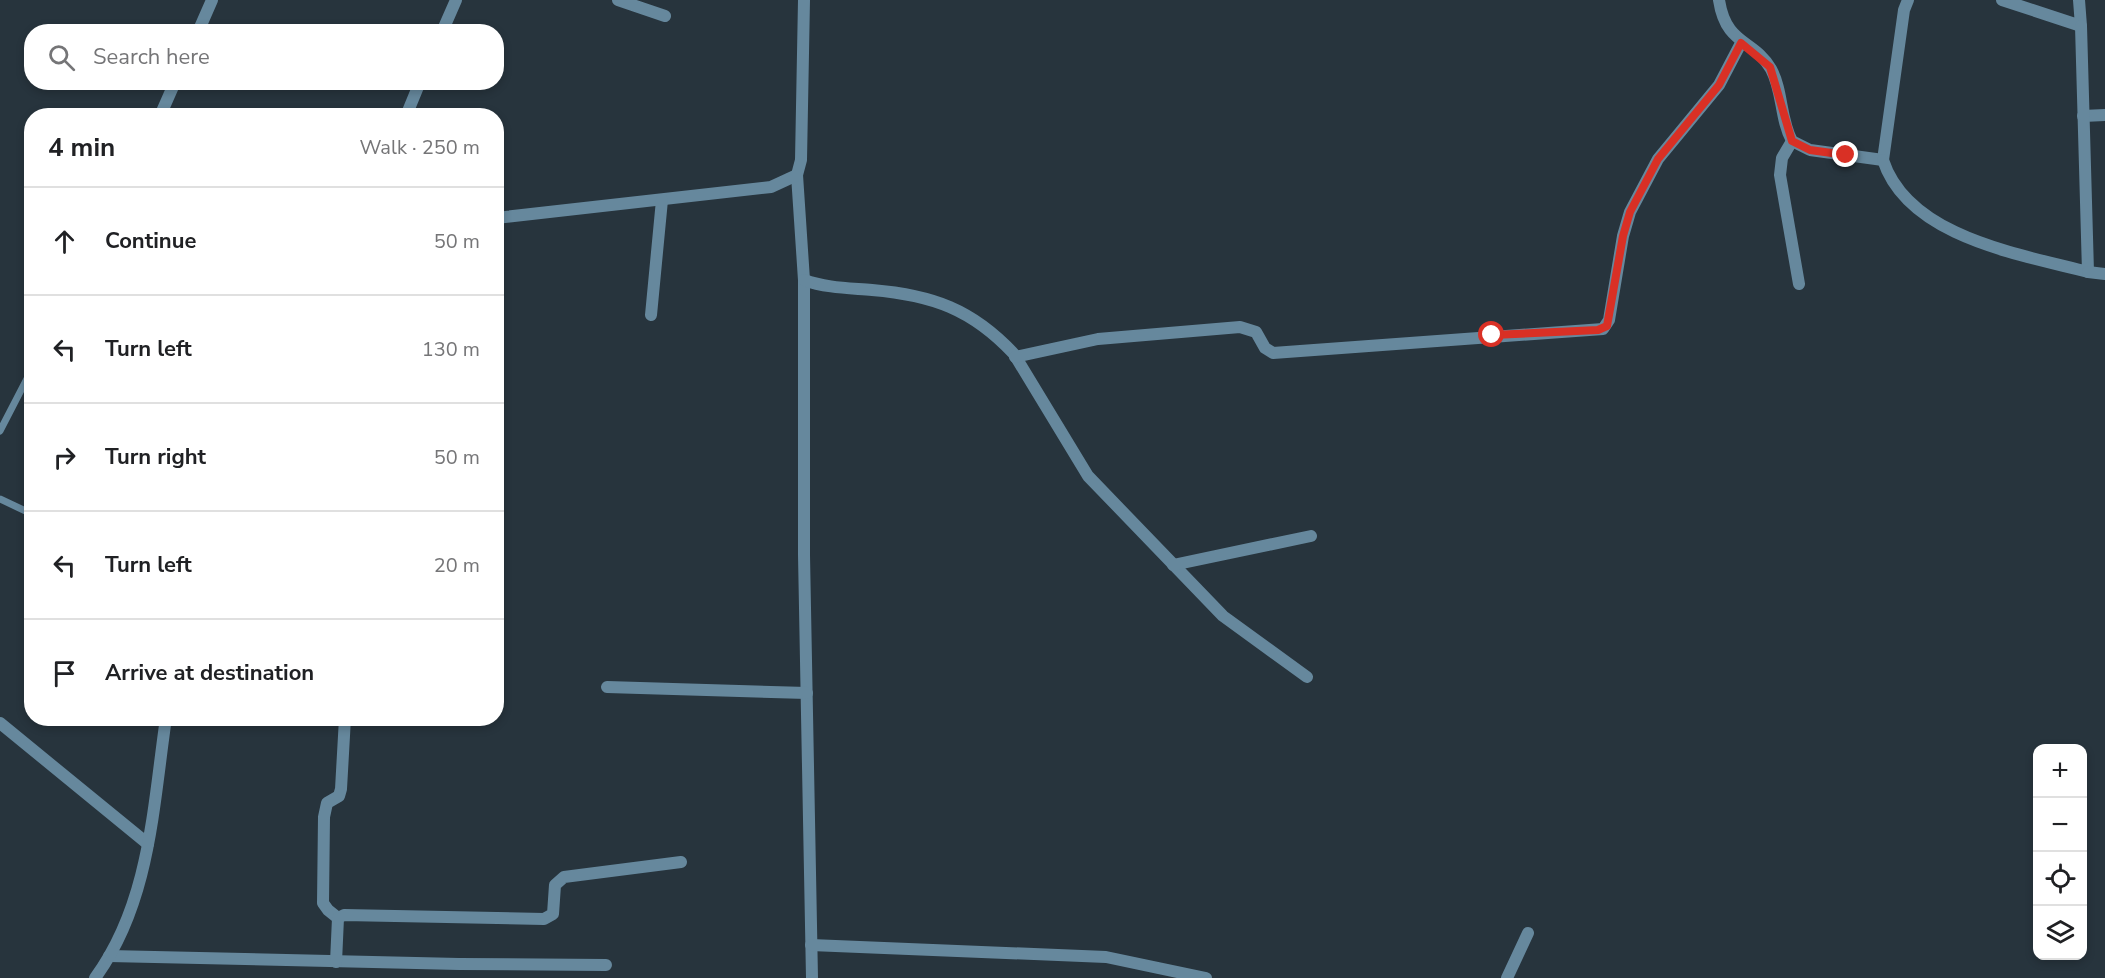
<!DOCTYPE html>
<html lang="en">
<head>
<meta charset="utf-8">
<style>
  :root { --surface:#fff; --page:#f2f2f2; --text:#202124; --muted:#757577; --line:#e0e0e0 }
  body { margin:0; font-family:"Nunito Sans",sans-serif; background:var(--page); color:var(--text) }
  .controls { position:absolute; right:18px; bottom:18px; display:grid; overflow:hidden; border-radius:12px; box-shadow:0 3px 9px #0003 }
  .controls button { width:54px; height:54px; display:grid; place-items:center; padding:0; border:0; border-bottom:2px solid var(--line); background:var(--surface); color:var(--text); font:30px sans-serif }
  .stop { position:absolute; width:18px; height:18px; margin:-14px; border:4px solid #d93025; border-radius:50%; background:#fff }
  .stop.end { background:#d93025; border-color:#fff; box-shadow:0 2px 6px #0008 }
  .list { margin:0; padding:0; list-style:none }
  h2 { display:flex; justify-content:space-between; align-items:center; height:78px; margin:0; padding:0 24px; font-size:26px }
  h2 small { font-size:20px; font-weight:400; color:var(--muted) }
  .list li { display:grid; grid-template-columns:39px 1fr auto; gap:18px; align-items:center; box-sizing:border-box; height:108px; padding:0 24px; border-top:2px solid var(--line) }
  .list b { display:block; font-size:22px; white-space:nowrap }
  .list em { font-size:20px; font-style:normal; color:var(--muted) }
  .icon { flex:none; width:33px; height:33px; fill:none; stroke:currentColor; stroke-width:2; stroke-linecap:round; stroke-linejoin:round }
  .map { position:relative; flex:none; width:2105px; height:978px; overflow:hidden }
  .search { position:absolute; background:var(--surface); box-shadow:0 3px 9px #0003; left:24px; top:24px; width:480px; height:66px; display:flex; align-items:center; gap:15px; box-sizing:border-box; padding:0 21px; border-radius:24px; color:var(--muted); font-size:22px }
  .panel { position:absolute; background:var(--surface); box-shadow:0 3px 9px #0003; left:24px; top:108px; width:480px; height:618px; border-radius:24px }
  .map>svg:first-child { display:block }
</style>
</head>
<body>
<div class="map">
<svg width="2105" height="978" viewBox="0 0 2105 978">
  <rect width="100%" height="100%" fill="#27343d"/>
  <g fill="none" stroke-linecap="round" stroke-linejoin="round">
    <g stroke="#66889d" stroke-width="7">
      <polyline points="0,431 32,369"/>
      <polyline points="0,499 32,514"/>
    </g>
    <g stroke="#66889d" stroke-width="12">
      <polyline points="618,0 665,16"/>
      <path d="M1719,0C1726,46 1754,39 1771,69C1783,91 1780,119 1792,141L1810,150L1883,160L1904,10L1908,0"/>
      <polyline points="2002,0 2081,26 2079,0"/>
      <polyline points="198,32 212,0"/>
      <polyline points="442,32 456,0"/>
      <polyline points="160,116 175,82"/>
      <polyline points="406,116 420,82"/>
      <polyline points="2083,116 2105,115"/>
      <polyline points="1792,141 1782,158 1780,175 1799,284"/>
      <path d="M1883,160C1908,237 2019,254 2088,272L2081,26"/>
      <polyline points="797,175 804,280 804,555 812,978"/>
      <polyline points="496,218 771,187 797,175 801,160 804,0"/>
      <polyline points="2088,272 2105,274"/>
      <path d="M804,280C826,288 849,288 872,290C932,295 972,309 1014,354L1088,476L1223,616L1307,677"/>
      <polyline points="651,315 662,200"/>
      <polyline points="1015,357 1098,339 1240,327 1256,332 1265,348 1273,353 1603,329 1609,320 1623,236 1630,212 1658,159 1719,85 1741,43"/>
      <polyline points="1173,565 1311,536"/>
      <polyline points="607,687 807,693"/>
      <polyline points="0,723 148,844"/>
      <polyline points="338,918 328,910 323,903 324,817 327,803 339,796 341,789 345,718"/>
      <polyline points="811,945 1106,957 1206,978"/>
      <polyline points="109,956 459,964 606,965"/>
      <polyline points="336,962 338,918 344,915 544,919 553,914 555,885 564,877 681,862"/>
      <path d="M95,978C150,903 153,807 166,718"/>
      <polyline points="1507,978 1528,933"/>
    </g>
  </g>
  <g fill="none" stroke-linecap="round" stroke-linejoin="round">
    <polyline stroke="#d93025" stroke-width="8" points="1492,335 1598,330 1607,326 1623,236 1630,212 1658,159 1719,85 1741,43 1770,67 1792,141 1810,150 1846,155"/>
  </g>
</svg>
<div class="controls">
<button>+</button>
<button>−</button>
<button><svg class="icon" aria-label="locate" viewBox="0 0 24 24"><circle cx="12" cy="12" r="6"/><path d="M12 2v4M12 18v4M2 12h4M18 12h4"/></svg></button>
<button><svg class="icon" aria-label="layers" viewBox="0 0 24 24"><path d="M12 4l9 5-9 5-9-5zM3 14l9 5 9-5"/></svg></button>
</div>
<div class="stop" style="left:1492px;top:335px"></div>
<div class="stop end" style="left:1846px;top:155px"></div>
<div class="search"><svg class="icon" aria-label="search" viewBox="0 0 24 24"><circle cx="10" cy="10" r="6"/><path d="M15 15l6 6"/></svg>Search here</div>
<section class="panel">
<h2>4 min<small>Walk · 250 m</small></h2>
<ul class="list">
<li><svg class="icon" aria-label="ahead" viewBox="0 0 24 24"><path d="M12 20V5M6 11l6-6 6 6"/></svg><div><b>Continue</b></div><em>50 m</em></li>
<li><svg class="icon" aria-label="left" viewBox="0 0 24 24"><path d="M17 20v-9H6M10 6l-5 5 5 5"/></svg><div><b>Turn left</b></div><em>130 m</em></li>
<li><svg class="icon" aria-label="right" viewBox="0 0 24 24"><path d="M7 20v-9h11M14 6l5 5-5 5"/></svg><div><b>Turn right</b></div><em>50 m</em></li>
<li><svg class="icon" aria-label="left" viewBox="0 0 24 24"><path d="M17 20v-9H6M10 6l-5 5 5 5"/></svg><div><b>Turn left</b></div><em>20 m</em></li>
<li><svg class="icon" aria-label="arrive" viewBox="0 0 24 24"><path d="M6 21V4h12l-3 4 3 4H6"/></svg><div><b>Arrive at destination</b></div></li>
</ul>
</section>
</div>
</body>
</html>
